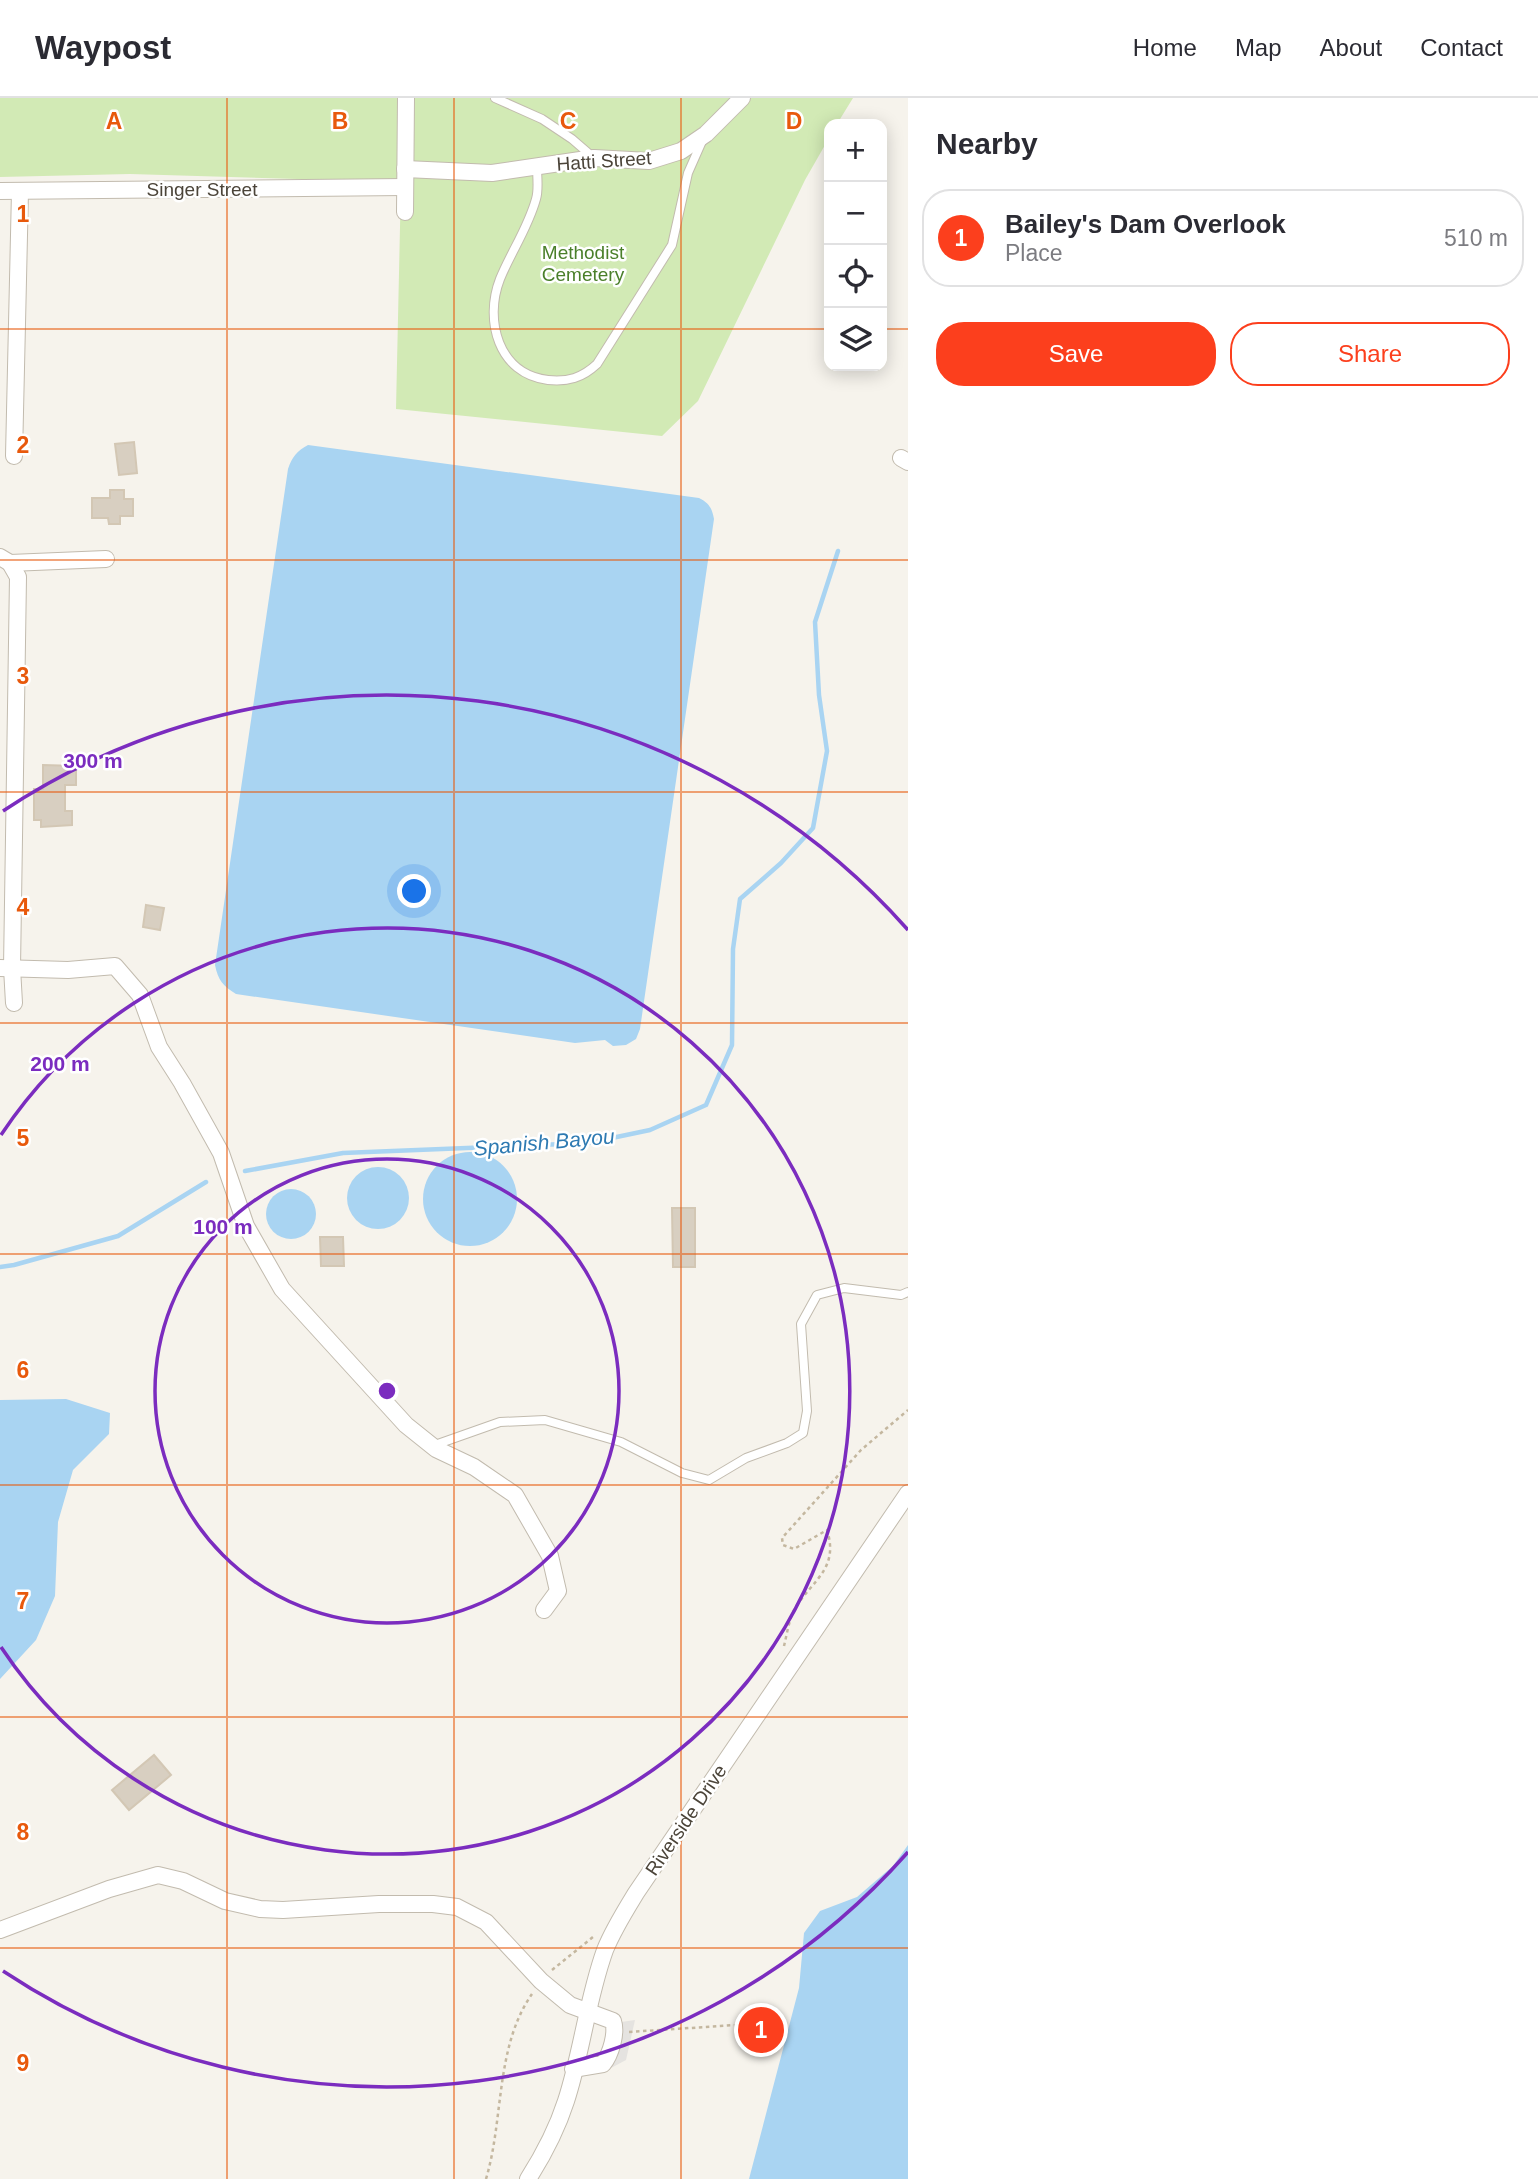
<!DOCTYPE html>
<html lang="en">
<head>
<meta charset="utf-8">
<style>
  :root { --surface:#fff; --page:#f2f2f3; --text:#2b2b33; --muted:#7c7c81; --line:#e1e1e2; --accent:#fc3f1d }
  body { margin:0; font-family:Arial,sans-serif; background:var(--page); color:var(--text) }
  .controls { position:absolute; right:21px; top:21px; display:grid; overflow:hidden; border-radius:14px; box-shadow:0 4px 18px #0003 }
  .controls button { width:63px; height:63px; display:grid; place-items:center; padding:0; border:0; border-bottom:2px solid var(--line); background:var(--surface); color:var(--text); font:35px sans-serif }
  .you { position:absolute; left:415px; top:794px; width:24px; height:24px; margin:-18px; border:5px solid #fff; border-radius:50%; background:#1a73e8; box-shadow:0 0 0 10px #1a73e833 }
  .badge { display:grid; place-items:center; width:46px; height:46px; border-radius:50%; background:var(--accent); color:#fff; font-size:23px; font-weight:700 }
  .pin { position:absolute; translate:-50% -50%; border:4px solid #fff; box-shadow:0 2px 7px #0006 }
  .list { margin:0; padding:0; list-style:none }
  h2 { display:flex; justify-content:space-between; align-items:center; height:91px; margin:0; padding:0 28px; font-size:30px }
  h2 small { font-size:23px; font-weight:400; color:var(--muted) }
  .list li { display:grid; grid-template-columns:46px 1fr auto; gap:21px; align-items:center; box-sizing:border-box; height:98px; margin:0 14px 14px; padding:0 14px; border:2px solid var(--line); border-radius:28px }
  .list b { display:block; font-size:26px; white-space:nowrap }
  .list p { margin:0; font-size:23px; white-space:nowrap; color:var(--muted) }
  .list em { font-size:23px; font-style:normal; color:var(--muted) }
  .actions { display:flex; gap:14px; padding:21px 28px }
  .actions a { flex:1; padding:16px 0; border:2px solid var(--accent); border-radius:28px; text-align:center; font-size:24px; color:var(--accent) }
  .actions .main { background:var(--accent); color:#fff }
  .icon { flex:none; width:38px; height:38px; fill:none; stroke:currentColor; stroke-width:2; stroke-linecap:round; stroke-linejoin:round }
  .map { position:relative; flex:none; width:908px; height:2081px; overflow:hidden }
  header { display:flex; align-items:center; gap:42px; box-sizing:border-box; height:98px; padding:0 35px; background:var(--surface); border-bottom:2px solid var(--line) }
  header strong { font-size:33px }
  nav { display:flex; gap:38px; margin-inline-start:auto; font-size:24px }
  main { display:flex }
  aside { flex:1; background:var(--surface) }
  .map>svg:first-child { display:block }
</style>
</head>
<body>
<header>
<strong>Waypost</strong>
<nav><a>Home</a><a>Map</a><a>About</a><a>Contact</a></nav>
</header>
<main>
<div class="map">
<svg width="908" height="2081" viewBox="0 0 908 2081">
  <rect width="100%" height="100%" fill="#f6f3ec"/>
  <polygon fill="#d2eab5" points="0,0 853,0 837,26 829,26 829,40 805,82 698,303 662,338 396,311 401,84 130,76 0,79"/>
  <polygon fill="#e5e3e0" points="635,1922 626,1962 611,1970 621,1924"/>
  <g fill="#a9d4f2">
    <path d="M308,347L699,400C709,405 712,410 714,421L640,931L636,941L626,947L613,948L605,942L575,945L236,896C223,888 218,882 215,867L288,371C292,359 297,353 308,347Z"/>
    <circle cx="470" cy="1101" r="47"/>
    <circle cx="378" cy="1100" r="31"/>
    <circle cx="291" cy="1116" r="25"/>
    <polygon points="66,1301 110,1315 109,1336 73,1372 58,1424 55,1498 36,1542 0,1581 0,1302"/>
    <polygon points="908,1747 908,2081 749,2081 799,1890 804,1835 820,1813 857,1799 893,1768"/>
  </g>
  <g fill="none" stroke-linecap="round" stroke-linejoin="round">
    <g stroke="#a9d4f2" stroke-width="4.5">
      <polyline points="245,1073 343,1055 588,1045 650,1032 706,1007 732,947 733,851 740,801 781,765 813,730 827,653 819,597 815,524 838,453"/>
      <polyline points="0,1169 14,1167 118,1138 206,1084"/>
    </g>
  </g>
  <g fill="#d8cfc1" stroke="#d3c7b4" stroke-width="2">
    <polygon points="134,344 137,375 119,377 115,346"/>
    <polygon points="110,392 124,392 124,401 133,401 133,418 120,418 120,426 109,426 108,420 92,420 92,400 110,400"/>
    <polygon points="43,667 76,668 76,687 65,687 65,713 72,713 72,727 41,729 41,722 34,722 34,691 43,691"/>
    <polygon points="146,807 164,810 160,832 143,829"/>
    <polygon points="672,1110 695,1110 695,1169 673,1169"/>
    <polygon points="320,1139 343,1139 344,1168 321,1168"/>
    <polygon points="154,1657 171,1677 129,1712 112,1692"/>
    <rect x="751" y="1918" width="21" height="20"/>
  </g>
  <g fill="none" stroke-linecap="round" stroke-linejoin="round">
    <defs>
      <g id="lane">
        <polyline points="495,0 542,21 572,41 594,60"/>
        <path d="M537,69C537,79 539,92 536,101C528,130 511,154 500,181C484,222 498,276 548,282C568,284 582,280 597,266L672,147L688,75L703,41"/>
        <polyline points="432,1348 500,1324 545,1322 621,1344 682,1375 709,1382 746,1360 787,1345 803,1335 807,1313 801,1226 817,1197 844,1190 901,1197 908,1194"/>
      </g>
      <g id="street">
        <polyline points="405,71 492,75 594,60 649,63 681,53 706,36 742,0"/>
        <polyline points="0,93 405,89"/>
        <polyline points="405,114 406,0"/>
        <polyline points="14,358 20,93"/>
        <polyline points="901,360 908,364"/>
        <polyline points="0,459 10,465 106,461"/>
        <polyline points="10,465 18,479 12,870 14,905"/>
        <polyline points="0,870 68,872 115,868 140,897 159,949 182,985 221,1055 246,1128 282,1191 406,1327 436,1351 474,1369 515,1397 550,1458 558,1493 544,1512"/>
        <path d="M0,1832L109,1791L158,1777L183,1783L225,1803L260,1811L283,1812L379,1806H433L457,1809L486,1824L541,1883L570,1907L613,1923C617,1935 611,1956 603,1966L573,1971"/>
        <path d="M528,2081C544,2056 557,2031 566,2003C582,1954 587,1902 605,1852C613,1832 625,1813 636,1795L908,1395"/>
      </g>
    </defs>
    <use href="#lane" stroke="#c2bbae" stroke-width="10"/>
    <use href="#street" stroke="#c2bbae" stroke-width="18"/>
    <g stroke="#c4b79f" stroke-width="2.5" stroke-dasharray="3.5 3.5" stroke-linecap="butt">
      <path d="M784,1548C787,1536 789,1521 795,1510C814,1481 839,1470 827,1432L794,1451L783,1447L782,1440L861,1352L908,1312"/>
      <polyline points="552,1872 593,1839"/>
      <polyline points="629,1934 751,1926"/>
      <path d="M486,2081C504,2021 495,1949 532,1896"/>
    </g>
    <use href="#lane" stroke="#fff" stroke-width="8"/>
    <use href="#street" stroke="#fff" stroke-width="16"/>
  </g>
  <path fill="none" stroke="#e8590c" stroke-width="2" stroke-opacity="0.55" d="M227,0V2081M454,0V2081M681,0V2081M0,231H829M882,231H908M0,462H908M0,694H908M0,925H908M0,1156H908M0,1387H908M0,1619H908M0,1850H908"/>
  <g fill="none" stroke="#7b2cbf" stroke-width="3.5">
    <circle cx="387" cy="1293" r="232"/>
    <path d="M1 1037A463 463 0 1 1 1 1549"/>
    <path d="M908 1754A695 695 0 0 1 3 1873M3 713A695 695 0 0 1 908 832"/>
  </g>
  <g text-anchor="middle" dominant-baseline="central" stroke-width="5" stroke-linejoin="round" paint-order="stroke">
    <g font-size="19" fill="#4b4439" stroke="#fff">
      <text transform="translate(604 63) rotate(-4)">Hatti Street</text>
      <text x="202" y="91">Singer Street</text>
      <text transform="translate(686 1722) rotate(-56)">Riverside Drive</text>
    </g>
    <g font-size="19" fill="#4a7f2a" stroke="#fff">
      <text x="583" y="154">Methodist<tspan x="583" dy="22">Cemetery</tspan></text>
    </g>
    <g font-size="21" font-style="italic" fill="#2e7ab2" stroke="#fff">
      <text transform="translate(544 1044) rotate(-5)">Spanish Bayou</text>
    </g>
  </g>
  <g font-size="23" text-anchor="middle" font-weight="bold" fill="#e8590c" stroke="#fff" stroke-width="5" stroke-linejoin="round" paint-order="stroke">
    <text x="114" y="31">A</text>
    <text x="340" y="31">B</text>
    <text x="568" y="31">C</text>
    <text x="794" y="31">D</text>
    <text x="23" y="124">1</text>
    <text x="23" y="355">2</text>
    <text x="23" y="586">3</text>
    <text x="23" y="817">4</text>
    <text x="23" y="1048">5</text>
    <text x="23" y="1280">6</text>
    <text x="23" y="1511">7</text>
    <text x="23" y="1742">8</text>
    <text x="23" y="1973">9</text>
  </g>
  <circle cx="387" cy="1293" r="10" fill="#7b2cbf" stroke="#fff" stroke-width="3.5"/>
  <g font-size="21" text-anchor="middle" font-weight="bold" fill="#7b2cbf" stroke="#fff" stroke-width="5" stroke-linejoin="round" paint-order="stroke">
    <text x="93" y="670">300 m</text>
    <text x="60" y="973">200 m</text>
    <text x="223" y="1136">100 m</text>
  </g>
</svg>
<div class="controls">
<button>+</button>
<button>−</button>
<button><svg class="icon" aria-label="locate" viewBox="0 0 24 24"><circle cx="12" cy="12" r="6"/><path d="M12 2v4M12 18v4M2 12h4M18 12h4"/></svg></button>
<button><svg class="icon" aria-label="layers" viewBox="0 0 24 24"><path d="M12 4l9 5-9 5-9-5zM3 14l9 5 9-5"/></svg></button>
</div>
<div class="you"></div>
<div class="pin badge" style="left:761px;top:1932px">1</div>
</div>
<aside>
<h2>Nearby<small></small></h2>
<ul class="list">
<li><span class="badge">1</span><div><b>Bailey's Dam Overlook</b><p>Place</p></div><em>510 m</em></li>
</ul>
<div class="actions"><a class="main">Save</a><a>Share</a></div>
</aside>
</main>
</body>
</html>
